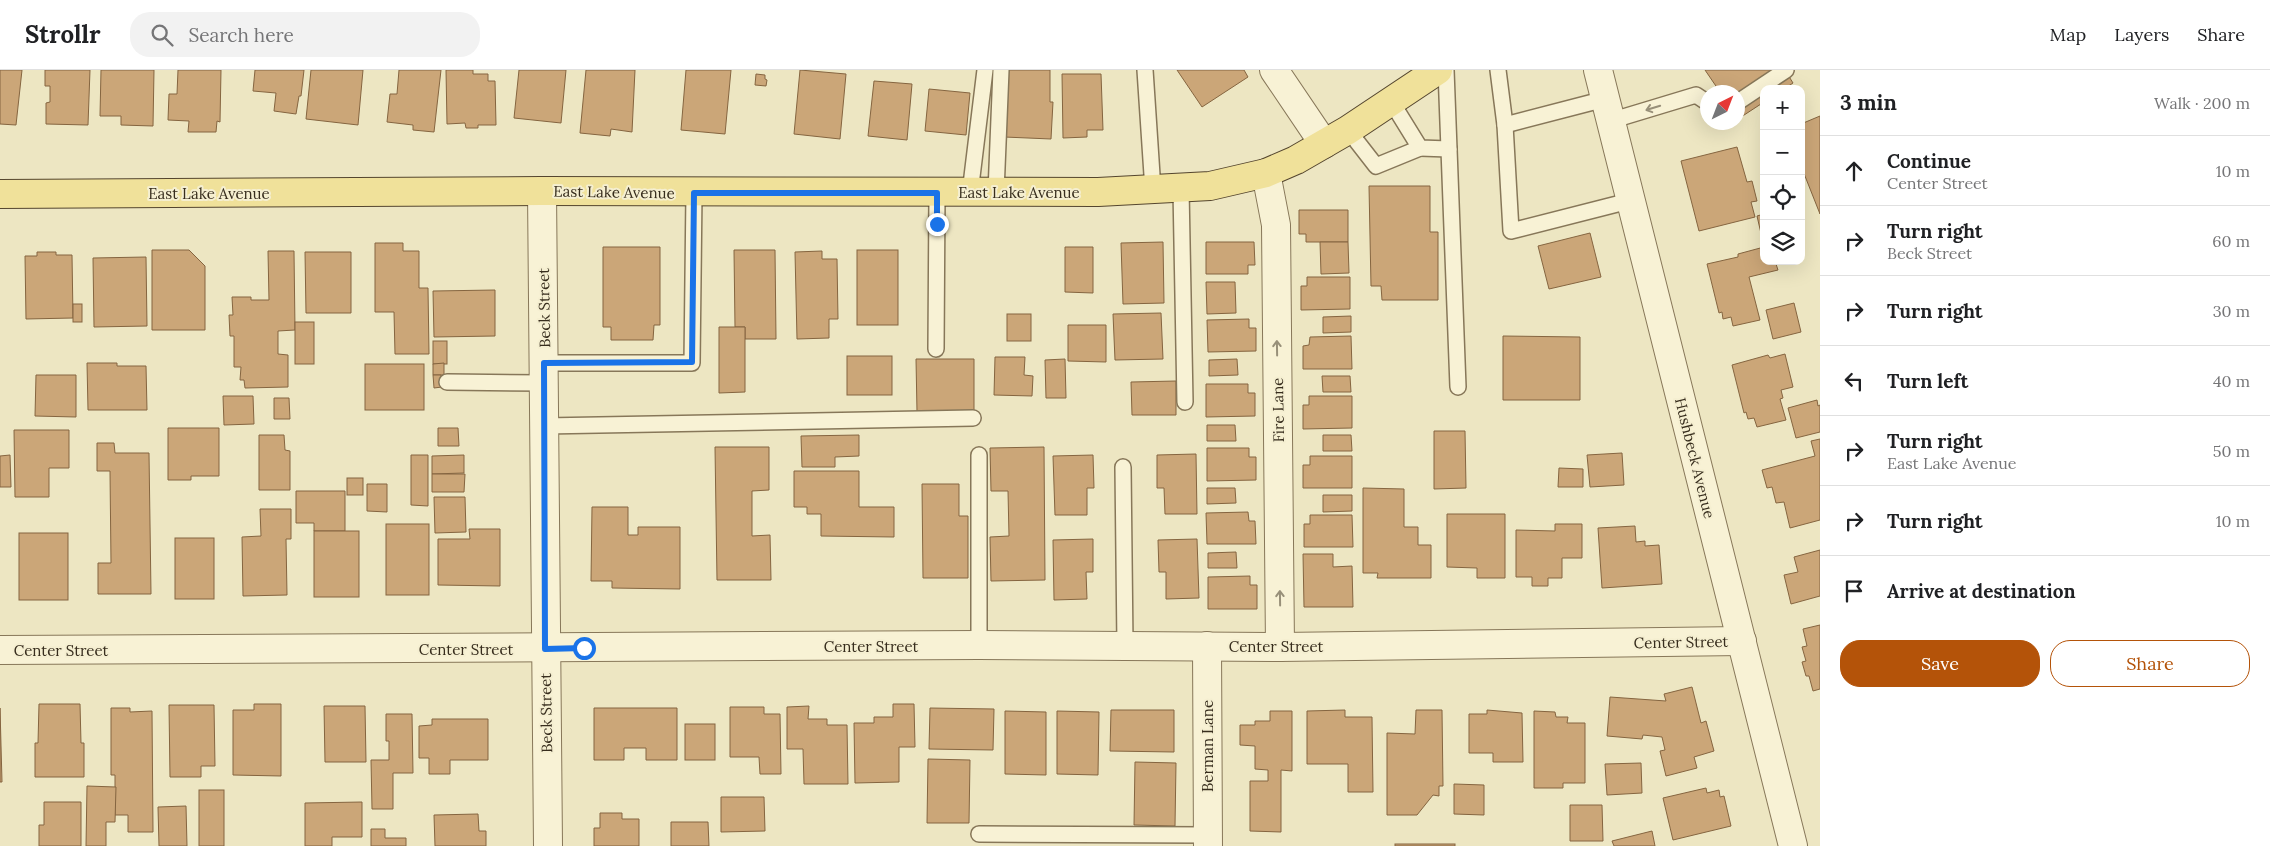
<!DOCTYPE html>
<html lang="en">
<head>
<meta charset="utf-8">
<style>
  :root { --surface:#fff; --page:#f2f2f2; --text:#202124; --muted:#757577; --line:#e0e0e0; --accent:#b45309 }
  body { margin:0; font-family:Lora,serif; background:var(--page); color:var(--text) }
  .controls { position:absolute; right:15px; top:15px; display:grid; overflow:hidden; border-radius:10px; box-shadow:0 5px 20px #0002 }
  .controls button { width:45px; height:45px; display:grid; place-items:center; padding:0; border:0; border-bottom:1px solid var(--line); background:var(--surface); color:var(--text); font:25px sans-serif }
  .compass { position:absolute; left:1700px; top:15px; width:45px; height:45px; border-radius:50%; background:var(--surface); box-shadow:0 5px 20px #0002; rotate:42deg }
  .stop { position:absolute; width:15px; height:15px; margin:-11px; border:4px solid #1a73e8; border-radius:50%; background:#fff }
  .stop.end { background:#1a73e8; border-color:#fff; box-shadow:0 1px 5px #0008 }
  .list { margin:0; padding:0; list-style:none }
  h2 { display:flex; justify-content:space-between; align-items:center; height:65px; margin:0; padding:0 20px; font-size:21px }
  h2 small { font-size:16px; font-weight:400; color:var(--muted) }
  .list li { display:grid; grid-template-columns:32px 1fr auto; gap:15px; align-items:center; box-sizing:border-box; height:70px; padding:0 20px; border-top:1px solid var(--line) }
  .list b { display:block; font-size:19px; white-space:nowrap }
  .list p { margin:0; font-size:16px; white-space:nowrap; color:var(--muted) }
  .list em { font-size:16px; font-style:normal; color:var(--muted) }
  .actions { display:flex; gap:10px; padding:15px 20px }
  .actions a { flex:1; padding:11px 0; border:1px solid var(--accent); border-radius:20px; text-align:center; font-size:18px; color:var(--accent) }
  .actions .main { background:var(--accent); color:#fff }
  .icon { flex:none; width:28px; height:28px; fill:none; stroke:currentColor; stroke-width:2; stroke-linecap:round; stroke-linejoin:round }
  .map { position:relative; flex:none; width:1820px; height:776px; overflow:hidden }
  header { display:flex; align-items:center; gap:30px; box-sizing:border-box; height:70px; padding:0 25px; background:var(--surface); border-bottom:1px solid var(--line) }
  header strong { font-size:24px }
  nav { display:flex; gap:28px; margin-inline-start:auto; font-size:18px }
  .search { width:350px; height:45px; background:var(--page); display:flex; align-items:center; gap:12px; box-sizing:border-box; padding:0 18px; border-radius:20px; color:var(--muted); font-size:19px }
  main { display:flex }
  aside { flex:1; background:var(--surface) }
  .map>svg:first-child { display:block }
</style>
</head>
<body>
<header>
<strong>Strollr</strong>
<div class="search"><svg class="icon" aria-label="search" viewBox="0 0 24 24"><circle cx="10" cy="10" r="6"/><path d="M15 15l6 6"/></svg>Search here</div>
<nav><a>Map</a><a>Layers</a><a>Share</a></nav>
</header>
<main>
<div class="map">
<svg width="1820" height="776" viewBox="0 0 1820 776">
  <rect width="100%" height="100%" fill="#ede6c2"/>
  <g fill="#cba678" stroke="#856540">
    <polygon points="0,0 22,0 16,55 0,54"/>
    <polygon points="45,0 90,0 88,55 46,54 46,33 50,32 50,16 45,16"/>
    <polygon points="101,0 154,0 153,56 121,55 121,46 100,46"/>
    <polygon points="178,0 221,0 220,52 217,51 216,62 188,62 189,51 168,50 169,24 177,24"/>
    <polygon points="255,0 304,0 301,26 299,26 296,44 274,41 276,23 253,21"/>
    <polygon points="311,0 363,0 358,55 306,49"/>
    <polygon points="399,0 441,0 434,62 413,60 413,55 387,52 390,24 397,24"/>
    <polygon points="446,0 473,0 473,4 488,4 488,11 495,11 496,55 478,55 478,58 466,58 465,53 447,54"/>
    <polygon points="519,0 566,0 561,53 514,48"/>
    <polygon points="586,0 635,0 632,62 611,59 610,66 580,63"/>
    <polygon points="686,0 731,0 725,64 681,60"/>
    <polygon points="800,0 846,4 840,69 794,64"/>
    <polygon points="1005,0 1050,0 1050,32 1053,32 1051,69 1004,67"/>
    <polygon points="1177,0 1244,0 1248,7 1202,37"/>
    <polygon points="1705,0 1785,0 1793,13 1784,19 1764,19 1764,32 1738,49 1738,22 1720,22"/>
    <polygon points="756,4 765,5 765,9 767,10 766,16 755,15"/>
    <polygon points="1062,4 1101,4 1103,60 1087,60 1087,67 1063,68"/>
    <polygon points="874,11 912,14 907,70 868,66"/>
    <polygon points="929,19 970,23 966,65 925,61"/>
    <polygon points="1820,46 1820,144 1801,96 1801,54"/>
    <polygon points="1737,77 1747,112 1752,111 1757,131 1751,132 1755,147 1699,161 1681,91"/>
    <polygon points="1369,116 1430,116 1430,162 1438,162 1438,230 1382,230 1381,216 1371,216"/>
    <polygon points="1299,140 1348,140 1348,172 1306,172 1306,164 1299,164"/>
    <polygon points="1764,144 1764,172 1763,172 1757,146"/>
    <polygon points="1590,163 1601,207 1549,219 1538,176"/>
    <polygon points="1163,172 1164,233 1123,234 1121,173"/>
    <polygon points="1206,172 1254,172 1255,195 1248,195 1248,204 1206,204"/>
    <polygon points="1320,172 1348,172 1349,203 1321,204"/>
    <polygon points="375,173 403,173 403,181 419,181 419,218 428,218 429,284 395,284 394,242 375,242"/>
    <polygon points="603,177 660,177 660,255 654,255 653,270 611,270 611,257 603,257"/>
    <polygon points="1065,177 1093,177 1093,223 1065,222"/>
    <polygon points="1764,177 1764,191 1775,191 1778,200 1749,207 1760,250 1733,256 1731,247 1723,249 1722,242 1719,243 1707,194 1738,187 1738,184"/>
    <polygon points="152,180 189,180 205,196 205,260 152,260"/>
    <polygon points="734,180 775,180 776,269 745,269 745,257 735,257"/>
    <rect x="857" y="180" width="41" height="75"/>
    <polygon points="268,181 294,181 295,260 278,261 278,284 288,285 288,317 245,318 244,310 240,310 241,297 234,297 234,266 230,266 229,245 233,245 232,227 251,227 251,230 269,230"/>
    <polygon points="822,181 822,189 837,189 838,249 829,249 829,268 797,269 795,182"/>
    <polygon points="37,182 56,182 56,185 72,185 73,248 26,249 25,186 37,186"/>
    <polygon points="305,182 351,182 351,243 306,243"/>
    <polygon points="146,187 147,256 94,257 93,188"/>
    <polygon points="1307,207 1350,207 1350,239 1301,240 1301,216 1307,216"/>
    <polygon points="1206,212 1235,212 1236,243 1207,244"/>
    <polygon points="495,220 495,266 434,267 433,221"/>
    <polygon points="1794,233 1801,262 1773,269 1766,240"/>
    <rect x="73" y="234" width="9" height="18"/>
    <polygon points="1161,243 1163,289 1115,290 1113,244"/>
    <rect x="1007" y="244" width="24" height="27"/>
    <polygon points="1351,246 1351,262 1323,263 1323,247"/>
    <polygon points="1249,249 1249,258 1256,258 1256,281 1208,282 1207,250"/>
    <rect x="295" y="252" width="19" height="42"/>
    <polygon points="1068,255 1106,255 1106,292 1068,291"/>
    <polygon points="719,257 745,257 745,322 719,323"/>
    <polygon points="1351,266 1352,299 1303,299 1303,276 1309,275 1310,267"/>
    <polygon points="1503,266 1580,267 1580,330 1503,330"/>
    <rect x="433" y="271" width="14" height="23"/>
    <polygon points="1785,284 1793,317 1781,320 1783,328 1780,329 1786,350 1757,357 1754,348 1748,349 1746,342 1744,343 1732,295 1768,285 1770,288"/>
    <rect x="847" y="286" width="45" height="39"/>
    <polygon points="995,287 1025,287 1024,305 1033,306 1032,326 994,325"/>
    <polygon points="916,289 974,289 974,341 917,342"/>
    <polygon points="1065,289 1066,328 1046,328 1045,290"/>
    <polygon points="1237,289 1238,305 1209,306 1209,290"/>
    <polygon points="87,293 117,293 117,296 146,296 147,340 88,340"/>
    <polygon points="444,293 444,305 433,305 433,294"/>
    <rect x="365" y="294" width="59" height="46"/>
    <polygon points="36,305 76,305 76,347 35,346"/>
    <polygon points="433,305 441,305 442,317 434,318"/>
    <polygon points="1322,306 1350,306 1351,322 1323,322"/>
    <polygon points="1176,311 1176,345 1132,345 1131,312"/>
    <polygon points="1206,314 1248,314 1248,323 1255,323 1255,346 1206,347"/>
    <polygon points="223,326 253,326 254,354 224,355"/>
    <polygon points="1309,326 1352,326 1352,358 1303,359 1303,335 1309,335"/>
    <polygon points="274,328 289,328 290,349 274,349"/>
    <polygon points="1817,330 1818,336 1820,335 1820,362 1796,368 1788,338"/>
    <polygon points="1207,355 1235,355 1236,371 1207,371"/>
    <polygon points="168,358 219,358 219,406 191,406 191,410 168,410"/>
    <polygon points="438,358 458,358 459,376 438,376"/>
    <polygon points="14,360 69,360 69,398 49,398 49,427 15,427"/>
    <polygon points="1434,361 1465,361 1466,418 1434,419"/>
    <polygon points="259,365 284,365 285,380 290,381 290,420 259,420"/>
    <polygon points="859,365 859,386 835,387 835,397 802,397 801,366"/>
    <polygon points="1323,365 1351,365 1352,381 1323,381"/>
    <polygon points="1820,369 1820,450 1790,458 1784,432 1776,433 1772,417 1767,418 1762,400 1815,386 1811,371"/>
    <polygon points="97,373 114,373 115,383 149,383 151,524 98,524 98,493 111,493 110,401 97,401"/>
    <polygon points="715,377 769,377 769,420 752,421 752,466 770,465 771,510 717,510"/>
    <polygon points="1044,377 1045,510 991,511 990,467 1009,466 1008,421 991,421 990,378"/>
    <polygon points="1207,378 1249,378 1249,387 1256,387 1256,410 1207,411"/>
    <polygon points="1622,383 1624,415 1590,417 1587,385"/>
    <polygon points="1196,384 1197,444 1165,444 1164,418 1157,418 1157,385"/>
    <polygon points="10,385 11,417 0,417 0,386"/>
    <polygon points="411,385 428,385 428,436 411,435"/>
    <polygon points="464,385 464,403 432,404 432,386"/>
    <polygon points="1093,385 1094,418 1087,418 1087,445 1055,445 1053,386"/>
    <polygon points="1310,386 1352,386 1352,418 1303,418 1303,395 1310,395"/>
    <polygon points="1559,398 1583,399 1583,417 1558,417"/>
    <polygon points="794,401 859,401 859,437 894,437 894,467 821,466 821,444 807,444 807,437 794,437"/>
    <polygon points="432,404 465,404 464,422 432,422"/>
    <rect x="347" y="408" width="16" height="17"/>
    <polygon points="367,414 387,414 387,442 367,441"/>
    <polygon points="922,414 959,414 959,446 968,446 968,508 923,508"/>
    <polygon points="1207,418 1235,418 1236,433 1207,434"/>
    <polygon points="1363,418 1404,419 1404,457 1418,457 1418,475 1431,475 1431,508 1377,508 1378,503 1363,503"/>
    <polygon points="296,421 345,421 345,461 314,461 314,453 296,453"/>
    <polygon points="1323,425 1352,425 1352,441 1323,442"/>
    <polygon points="434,427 465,427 466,462 435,463"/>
    <polygon points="592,437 628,437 628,465 638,465 638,457 680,457 680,519 612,518 612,511 591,511"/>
    <polygon points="260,439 291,439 291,469 286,469 287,525 243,526 242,467 261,466"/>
    <polygon points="1248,442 1249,451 1255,451 1256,474 1207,474 1206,443"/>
    <polygon points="1447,444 1505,444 1505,508 1477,508 1477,498 1447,497"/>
    <polygon points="1310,445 1352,445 1353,477 1304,477 1304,454 1310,454"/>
    <rect x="386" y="454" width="43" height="71"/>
    <polygon points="1555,454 1582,454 1582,488 1562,488 1562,508 1548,508 1548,516 1532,516 1532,507 1516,507 1516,460 1555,461"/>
    <polygon points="1635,456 1636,472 1645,471 1645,476 1659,475 1662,514 1602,518 1598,458"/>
    <polygon points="469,459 500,459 500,516 438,515 438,469 470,469"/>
    <rect x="314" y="461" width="45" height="66"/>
    <rect x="19" y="463" width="49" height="67"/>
    <rect x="175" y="468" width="39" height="61"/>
    <polygon points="1093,469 1093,502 1086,502 1087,529 1054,530 1053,470"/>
    <polygon points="1197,469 1199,528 1166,529 1166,502 1159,502 1158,470"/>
    <polygon points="1820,480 1820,526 1791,534 1784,505 1798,502 1794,487"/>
    <polygon points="1236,482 1237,498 1208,498 1208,483"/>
    <polygon points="1303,484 1333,484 1333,497 1352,496 1353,537 1304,537"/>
    <polygon points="1250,506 1250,515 1257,515 1257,539 1208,539 1208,507"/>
    <polygon points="1820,555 1820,619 1813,621 1809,606 1806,606 1802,592 1806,591 1802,577 1807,576 1803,559"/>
    <polygon points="1692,617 1701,653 1706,651 1714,681 1694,687 1697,698 1666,706 1660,681 1665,680 1662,667 1643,665 1642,669 1607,666 1610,627 1666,631 1664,624"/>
    <polygon points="39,634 80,634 81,673 84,673 84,707 35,707 35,673 38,673"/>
    <polygon points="254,634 281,634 281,706 233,705 233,640 254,640"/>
    <polygon points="893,634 914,634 915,677 899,677 899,712 855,713 854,653 874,653 874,647 893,647"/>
    <polygon points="169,635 214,635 215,696 201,696 201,707 170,707"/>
    <polygon points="324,636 365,636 366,692 325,692"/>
    <polygon points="809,636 808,649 827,649 827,655 847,655 848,714 804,714 803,679 787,679 787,637"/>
    <polygon points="730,637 764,637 764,644 780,644 781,704 760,704 759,687 730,687"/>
    <polygon points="0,638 2,712 0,712"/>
    <polygon points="111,638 130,638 130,642 152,641 153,762 128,762 128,745 115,745 115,705 111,705"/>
    <polygon points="594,638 677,638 677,690 646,690 646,678 624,678 624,690 594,690"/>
    <polygon points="930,638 994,639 993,680 929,679"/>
    <polygon points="1111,640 1174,640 1174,682 1110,681"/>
    <polygon points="1345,640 1345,647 1372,647 1373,722 1348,722 1348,694 1307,694 1307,641"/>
    <polygon points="1416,640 1442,640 1443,716 1439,716 1439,726 1433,725 1417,745 1387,745 1387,663 1415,664"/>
    <polygon points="1487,640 1522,643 1523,692 1493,692 1493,683 1469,683 1469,644 1487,644"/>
    <polygon points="1005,641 1046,642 1046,705 1005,704"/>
    <polygon points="1057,641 1099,642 1098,705 1057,704"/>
    <polygon points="1270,641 1292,641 1292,701 1281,700 1281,762 1250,761 1250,711 1268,711 1268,700 1255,699 1255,676 1240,675 1240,655 1255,655 1255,651 1270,651"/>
    <polygon points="1534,641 1555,642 1556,647 1568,647 1567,653 1585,653 1585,713 1563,713 1563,718 1534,718"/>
    <polygon points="386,644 412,644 413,703 393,703 393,739 372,739 371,690 389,690 389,671 386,671"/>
    <polygon points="432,649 488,649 488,690 450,690 450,704 429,704 429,688 419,688 419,656 432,655"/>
    <rect x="685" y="654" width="30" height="36"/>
    <polygon points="928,689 970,690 969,753 927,753"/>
    <polygon points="1135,692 1176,693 1175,756 1134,755"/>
    <polygon points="1641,693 1642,723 1607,725 1605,694"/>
    <polygon points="1454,714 1484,715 1484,745 1454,744"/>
    <polygon points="87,716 116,717 115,752 106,752 106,776 86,776"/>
    <polygon points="1706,718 1707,723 1719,720 1720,727 1724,726 1731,756 1673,770 1663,728"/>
    <rect x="199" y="720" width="25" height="56"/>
    <polygon points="721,727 764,727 765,761 721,762"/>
    <polygon points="44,732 81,732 81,776 39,776 39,755 44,755"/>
    <polygon points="362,732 362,767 332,767 332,776 305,776 305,733"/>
    <polygon points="1570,735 1602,735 1603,771 1570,771"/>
    <polygon points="186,736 187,776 159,776 158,737"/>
    <polygon points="600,743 622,743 622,749 639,749 639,776 594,776 594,758 600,758"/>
    <polygon points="478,744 479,761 486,761 486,776 435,776 434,745"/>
    <polygon points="671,752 708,752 709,776 671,776"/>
    <polygon points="371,759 385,759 385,768 406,768 406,776 371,776"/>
    <polygon points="1652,761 1655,776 1614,776 1612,771"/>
    <rect x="1395" y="774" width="60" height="2"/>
  </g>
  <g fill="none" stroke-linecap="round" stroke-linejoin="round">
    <defs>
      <g id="service">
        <polyline points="1145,0 1153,120"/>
        <polyline points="1446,0 1458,317"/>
        <polyline points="1498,0 1505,55 1511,161 1629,131"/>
        <polyline points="1391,31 1420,78 1449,79"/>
        <polyline points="1738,32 1786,0"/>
        <polyline points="1610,51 1696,25 1708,33"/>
        <polyline points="1505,55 1605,29"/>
        <polyline points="1348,60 1376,96 1420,78"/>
        <polyline points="1181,119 1185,332"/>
        <polyline points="996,122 1001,0"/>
        <polyline points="970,123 985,0"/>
        <polyline points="936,279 937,123"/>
        <polyline points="545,293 692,293 694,123"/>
        <polyline points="447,312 544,313"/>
        <polyline points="544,356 973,348"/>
        <polyline points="979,385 979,575"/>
        <polyline points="1123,397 1125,575"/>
        <polyline points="979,764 1208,765"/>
      </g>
      <g id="minor">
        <polyline points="1274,0 1324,74"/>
        <polyline points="1266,103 1276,155 1280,577"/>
        <polyline points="542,121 548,776"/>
        <polyline points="1207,576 1208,776"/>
        <polyline points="0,580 979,575 1280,577 1742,571"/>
      </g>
      <polyline id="tertiary" points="1598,0 1793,776"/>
      <polyline id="primary" points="0,124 542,121 1098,122 1210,116 1266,103 1296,90 1348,60 1438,0"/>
    </defs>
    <use href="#service" stroke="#877759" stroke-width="18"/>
    <use href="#minor" stroke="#877759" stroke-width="30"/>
    <use href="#tertiary" stroke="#877759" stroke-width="30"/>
    <use href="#primary" stroke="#54452e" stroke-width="30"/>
    <use href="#service" stroke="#f8f2d5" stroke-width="15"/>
    <use href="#minor" stroke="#f8f2d5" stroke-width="28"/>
    <use href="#tertiary" stroke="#f8f2d5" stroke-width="28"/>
    <use href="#primary" stroke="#f0e19a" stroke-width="28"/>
  </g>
  <defs><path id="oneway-shaft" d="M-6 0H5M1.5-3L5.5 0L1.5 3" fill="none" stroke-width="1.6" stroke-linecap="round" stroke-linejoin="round" transform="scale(1.25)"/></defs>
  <g stroke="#989079">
    <use href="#oneway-shaft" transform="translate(1653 38) rotate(163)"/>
    <use href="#oneway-shaft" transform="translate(1277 278) rotate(-91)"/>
    <use href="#oneway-shaft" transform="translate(1280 528) rotate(-91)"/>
  </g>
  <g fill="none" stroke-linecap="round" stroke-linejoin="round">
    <polyline stroke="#1a73e8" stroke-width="6" points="584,578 545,579 544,293 692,292 694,123 937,123 937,154"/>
  </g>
  <g text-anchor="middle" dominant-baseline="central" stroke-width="4" stroke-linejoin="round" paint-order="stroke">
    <g font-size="15" fill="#372d1d" stroke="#f5efd1">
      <text transform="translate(614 122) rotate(1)">East Lake Avenue</text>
      <text x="1019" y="122">East Lake Avenue</text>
      <text x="209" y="123">East Lake Avenue</text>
      <text transform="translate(544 238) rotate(-91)">Beck Street</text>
      <text transform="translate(1278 340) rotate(-91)">Fire Lane</text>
      <text transform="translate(1695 388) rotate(76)">Hushbeck Avenue</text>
      <text transform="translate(1681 572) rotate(-1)">Center Street</text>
      <text x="871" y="576">Center Street</text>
      <text x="1276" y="576">Center Street</text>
      <text x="466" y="579">Center Street</text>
      <text x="61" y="580">Center Street</text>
      <text transform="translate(546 643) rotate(-91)">Beck Street</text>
      <text transform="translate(1207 676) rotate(-90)">Berman Lane</text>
    </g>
  </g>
</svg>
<div class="controls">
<button>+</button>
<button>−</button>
<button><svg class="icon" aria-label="locate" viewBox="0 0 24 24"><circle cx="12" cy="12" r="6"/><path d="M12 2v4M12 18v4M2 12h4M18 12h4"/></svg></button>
<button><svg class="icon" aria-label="layers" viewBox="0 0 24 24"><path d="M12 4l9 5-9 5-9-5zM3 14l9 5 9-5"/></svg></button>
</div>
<svg class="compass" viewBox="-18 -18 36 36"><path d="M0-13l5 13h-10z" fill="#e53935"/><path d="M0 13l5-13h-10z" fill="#757577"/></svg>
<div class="stop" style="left:584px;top:578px"></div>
<div class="stop end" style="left:937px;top:154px"></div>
</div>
<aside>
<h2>3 min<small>Walk · 200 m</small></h2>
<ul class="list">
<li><svg class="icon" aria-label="ahead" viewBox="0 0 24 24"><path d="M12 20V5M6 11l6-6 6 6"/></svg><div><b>Continue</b><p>Center Street</p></div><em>10 m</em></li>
<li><svg class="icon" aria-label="right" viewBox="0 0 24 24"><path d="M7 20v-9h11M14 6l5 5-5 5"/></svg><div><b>Turn right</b><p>Beck Street</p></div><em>60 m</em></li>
<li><svg class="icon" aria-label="right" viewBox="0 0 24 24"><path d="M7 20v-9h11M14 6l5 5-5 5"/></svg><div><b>Turn right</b></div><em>30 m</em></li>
<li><svg class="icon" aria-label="left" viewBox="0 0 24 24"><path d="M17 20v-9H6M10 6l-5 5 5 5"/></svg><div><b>Turn left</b></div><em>40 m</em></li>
<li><svg class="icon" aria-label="right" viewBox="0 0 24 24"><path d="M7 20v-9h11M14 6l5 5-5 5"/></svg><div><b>Turn right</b><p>East Lake Avenue</p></div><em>50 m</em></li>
<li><svg class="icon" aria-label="right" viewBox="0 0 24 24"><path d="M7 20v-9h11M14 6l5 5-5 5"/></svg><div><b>Turn right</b></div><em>10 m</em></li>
<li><svg class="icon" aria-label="arrive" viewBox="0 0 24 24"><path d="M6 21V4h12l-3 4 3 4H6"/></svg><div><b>Arrive at destination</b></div></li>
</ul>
<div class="actions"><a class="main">Save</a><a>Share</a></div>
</aside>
</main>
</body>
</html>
